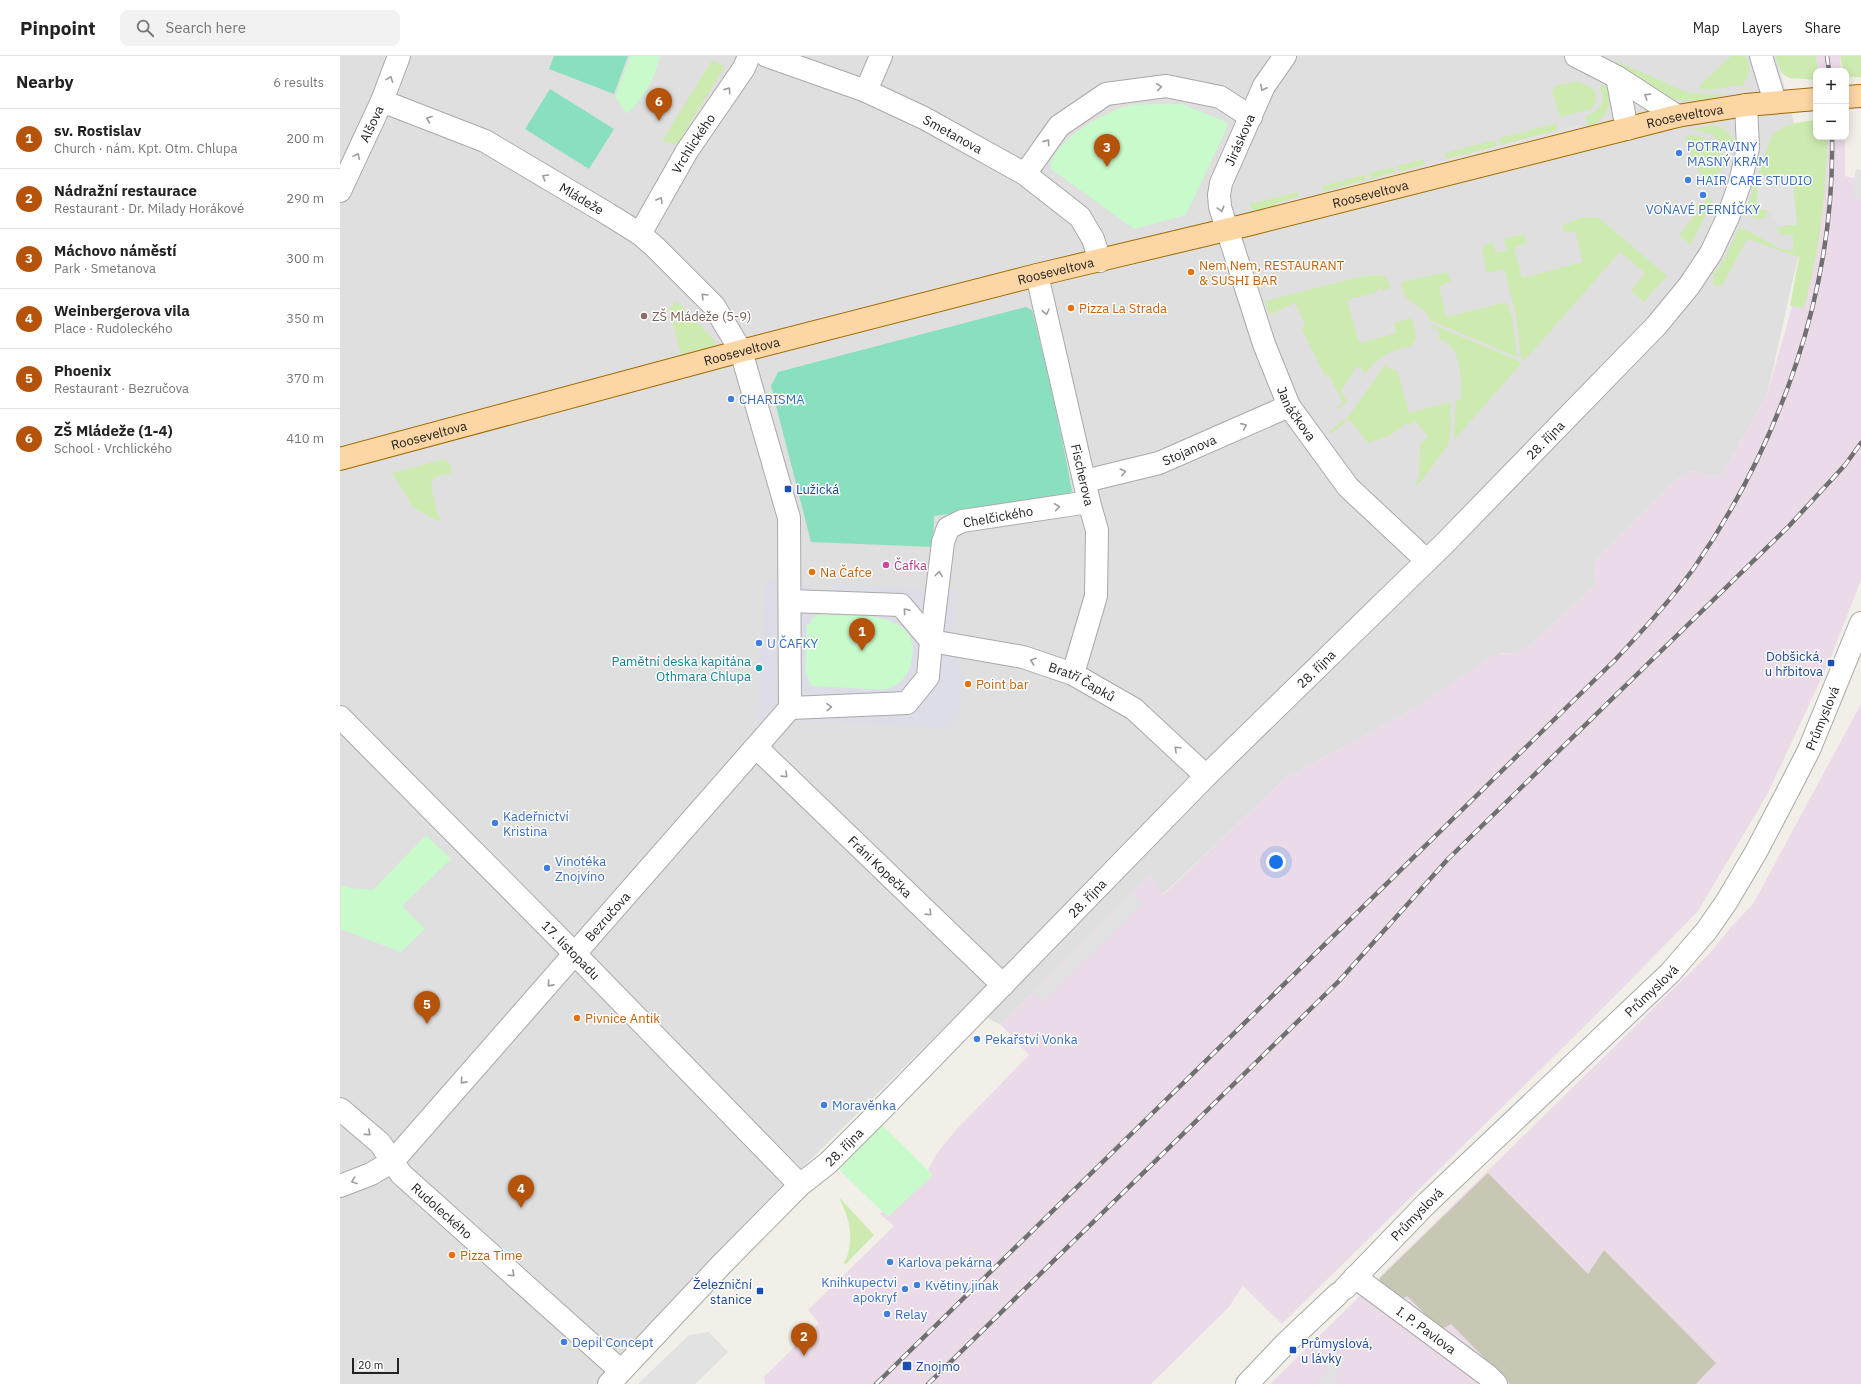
<!DOCTYPE html>
<html lang="en">
<head>
<meta charset="utf-8">
<style>
  :root { --surface:#fff; --page:#f2f2f2; --text:#222; --muted:#767676; --line:#e0e0e0; --accent:#b45309 }
  body { margin:0; font-family:"IBM Plex Sans",sans-serif; background:var(--page); color:var(--text) }
  .controls { position:absolute; right:12px; top:12px; display:grid; overflow:hidden; border-radius:8px; box-shadow:0 2px 10px #0003 }
  .controls button { width:36px; height:36px; display:grid; place-items:center; padding:0; border:0; border-bottom:1px solid var(--line); background:var(--surface); color:var(--text); font:20px sans-serif }
  .scale { position:absolute; left:12px; bottom:10px; width:47px; box-sizing:border-box; padding-left:4px; border:2px solid #222; border-top:0; font-size:11px; line-height:14px; white-space:nowrap; color:#222; -webkit-text-stroke:3px #fff; paint-order:stroke }
  .you { position:absolute; left:936px; top:806px; width:14px; height:14px; margin:-10px; border:3px solid #fff; border-radius:50%; background:#1a73e8; box-shadow:0 0 0 6px #1a73e833 }
  .badge { display:grid; place-items:center; width:26px; height:26px; border-radius:50%; background:var(--accent); color:#fff; font-size:13px; font-weight:700 }
  .pin { position:absolute; translate:-50% -33px; filter:drop-shadow(0 1px 2px #0008) }
  .pin::after { content:''; position:absolute; top:21px; width:14px; height:12px; background:inherit; clip-path:polygon(0 0,100% 0,50% 100%) }
  .list { margin:0; padding:0; list-style:none }
  h2 { display:flex; justify-content:space-between; align-items:center; height:52px; margin:0; padding:0 16px; font-size:17px }
  h2 small { font-size:13px; font-weight:400; color:var(--muted) }
  .list li { display:grid; grid-template-columns:26px 1fr auto; gap:12px; align-items:center; box-sizing:border-box; height:60px; padding:0 16px; border-top:1px solid var(--line) }
  .list b { display:block; font-size:15px; white-space:nowrap }
  .list p { margin:0; font-size:13px; white-space:nowrap; color:var(--muted) }
  .list em { font-size:13px; font-style:normal; color:var(--muted) }
  .icon { flex:none; width:22px; height:22px; fill:none; stroke:currentColor; stroke-width:2; stroke-linecap:round; stroke-linejoin:round }
  .map { position:relative; flex:none; width:1521px; height:1328px; overflow:hidden }
  header { display:flex; align-items:center; gap:24px; box-sizing:border-box; height:56px; padding:0 20px; background:var(--surface); border-bottom:1px solid var(--line) }
  header strong { font-size:19px }
  nav { display:flex; gap:22px; margin-inline-start:auto; font-size:14px }
  .search { width:280px; height:36px; background:var(--page); display:flex; align-items:center; gap:10px; box-sizing:border-box; padding:0 14px; border-radius:8px; color:var(--muted); font-size:15px }
  main { display:flex }
  aside { flex:1; background:var(--surface) }
  .map>svg:first-child { display:block }
</style>
</head>
<body>
<header>
<strong>Pinpoint</strong>
<div class="search"><svg class="icon" aria-label="search" viewBox="0 0 24 24"><circle cx="10" cy="10" r="6"/><path d="M15 15l6 6"/></svg>Search here</div>
<nav><a>Map</a><a>Layers</a><a>Share</a></nav>
</header>
<main>
<aside>
<h2>Nearby<small>6 results</small></h2>
<ul class="list">
<li><span class="badge">1</span><div><b>sv. Rostislav</b><p>Church · nám. Kpt. Otm. Chlupa</p></div><em>200 m</em></li>
<li><span class="badge">2</span><div><b>Nádražní restaurace</b><p>Restaurant · Dr. Milady Horákové</p></div><em>290 m</em></li>
<li><span class="badge">3</span><div><b>Máchovo náměstí</b><p>Park · Smetanova</p></div><em>300 m</em></li>
<li><span class="badge">4</span><div><b>Weinbergerova vila</b><p>Place · Rudoleckého</p></div><em>350 m</em></li>
<li><span class="badge">5</span><div><b>Phoenix</b><p>Restaurant · Bezručova</p></div><em>370 m</em></li>
<li><span class="badge">6</span><div><b>ZŠ Mládeže (1-4)</b><p>School · Vrchlického</p></div><em>410 m</em></li>
</ul>
</aside>
<div class="map">
<svg width="1521" height="1328" viewBox="0 0 1521 1328">
  <rect width="100%" height="100%" fill="#f2efe9"/>
  <polygon fill="#e0dfdf" points="0,0 1436,0 1455,70 1463,179 1427,339 1381,421 1352,415 1335,424 1255,504 1256,528 1191,589 1175,597 1161,597 1074,653 946,722 822,839 810,819 661,969 625,951 436,1138 259,1328 0,1328"/>
  <g fill="#ebdbe8">
    <polygon points="1476,0 1500,0 1501,15 1478,15"/>
    <polygon points="1482,81 1505,81 1505,120 1521,124 1521,524 1489,606 1427,739 1358,855 1266,949 942,1268 903,1230 888,1252 811,1328 425,1328 424,1321 479,1267 468,1254 554,1170 540,1158 588,1114 597,1097 615,1075 689,999 661,969 810,819 823,839 946,722 1074,653 1155,598 1175,597 1191,589 1256,528 1255,504 1335,424 1352,415 1381,421 1427,339 1477,163"/>
    <polygon points="1521,648 1521,1328 930,1328 1370,897 1391,871 1413,848"/>
  </g>
  <polygon fill="#c7c7b4" points="1148,1117 1248,1218 1264,1194 1376,1307 1356,1328 1170,1328 1111,1268 1104,1272 1098,1271 1067,1240 1063,1243 1057,1242 1039,1228 1040,1222"/>
  <g fill="#cdebb0">
    <path d="M1391,0H1406C1410,11 1411,20 1402,29L1369,34L1358,31Z"/>
    <polygon points="1435,0 1476,0 1478,15 1476,15 1476,24 1453,22 1452,23 1442,18"/>
    <polygon points="1500,0 1521,0 1521,21 1506,21 1506,15 1503,15"/>
    <polygon points="372,4 385,10 339,85 334,88 322,85"/>
    <path d="M1276,5L1349,37L1386,39C1369,42 1347,48 1330,42C1309,35 1298,15 1274,9Z"/>
    <path d="M1238,25L1255,34C1257,41 1257,47 1251,53L1220,61L1212,33C1219,27 1229,29 1238,25Z"/>
    <path d="M1264,28C1276,46 1266,63 1249,72L1245,60C1259,56 1268,45 1259,31Z"/>
    <path d="M1476,64V81H1488C1486,138 1480,196 1464,252L1450,250L1459,201L1407,183L1382,230H1374L1373,219L1384,204L1399,172L1411,176L1440,193L1453,194V179H1443L1435,173L1450,169H1457L1452,119L1418,153L1428,154L1425,161L1419,164L1405,158L1431,81C1444,66 1458,67 1476,64Z"/>
    <polygon points="1217,67 1218,74 1161,89 1159,82"/>
    <path d="M1372,69C1382,71 1393,78 1395,89H1385L1371,78L1352,73Z"/>
    <path d="M1352,79C1370,80 1387,95 1382,113L1367,128C1356,113 1349,99 1345,80Z"/>
    <polygon points="1155,84 1157,90 1107,103 1105,97"/>
    <polygon points="1084,103 1085,108 1059,116 1057,110"/>
    <polygon points="1054,111 1055,116 1030,123 1029,117"/>
    <polygon points="1024,119 1026,124 984,135 982,130"/>
    <polygon points="957,136 959,141 936,147 937,152 913,158 910,148"/>
    <polygon points="1369,141 1373,144 1351,189 1339,179"/>
    <polygon points="1246,161 1259,162 1327,220 1304,246 1291,235 1305,217 1280,196 1185,304 1181,303 1176,259 1164,213 1147,217 1142,193 1145,189 1153,187 1156,197 1167,194 1164,183 1184,178 1187,187 1174,191 1182,222 1243,206 1235,175 1224,177 1223,168"/>
    <polygon points="1108,216 1111,226 1099,230 1106,261 1167,246 1172,262 1177,301 1089,264 1088,258 1065,241 1061,226"/>
    <path d="M1037,219L1046,221L1051,232L1041,235V232L1037,233V236L1007,244L1019,287L1056,277L1054,267L1072,262L1076,279L1074,286L1071,290C1049,296 1040,298 1026,317L1017,310L1001,335L1007,345L998,354L996,351L1003,347L989,319L985,320L962,274L965,269L955,247L929,259L925,245L1015,222Z"/>
    <polygon points="337,245 376,286 375,290 341,299 329,253"/>
    <path d="M1091,268L1177,304L1181,308L1114,384L1116,344L1122,343C1121,326 1122,299 1107,287C1104,284 1099,283 1095,281H1100L1098,272L1092,273Z"/>
    <polygon points="1045,309 1050,313 1057,314 1069,357 1110,346 1111,369 1108,389 1079,428 1075,430 1079,420 1080,388 1088,380 1075,365 1069,369 1066,367 1051,379 1028,387 1009,363 991,378 989,375 1008,361"/>
    <polygon points="104,403 110,408 112,417 94,421 91,430 98,460 100,460 100,466 74,452 52,417"/>
    <path d="M499,1141L534,1179L506,1208L503,1207C507,1203 508,1198 509,1193C513,1173 507,1159 499,1141Z"/>
  </g>
  <g fill="#c8facc">
    <path d="M291,0H320C313,27 306,38 287,58L275,41Z"/>
    <path d="M841,48L884,65L888,69L846,159L794,173L711,113C709,87 766,54 789,50C805,47 824,49 841,48Z"/>
    <path d="M479,558C510,559 584,553 572,605C569,618 561,629 548,633C539,637 484,630 471,630L467,619H465L467,568L469,569L472,562Z"/>
    <polygon points="86,779 111,803 62,850 85,873 61,896 0,873 0,829 10,832 33,834"/>
    <polygon points="542,1069 593,1119 548,1161 499,1114"/>
  </g>
  <g fill="#88e0be">
    <polygon points="214,0 288,0 274,38 209,13"/>
    <polygon points="210,33 274,73 249,113 185,73"/>
    <path d="M686,251L692,254C707,314 721,374 732,435L725,443L594,460L593,491L471,486L431,330L438,316Z"/>
  </g>
  <g fill="#e2e2e2">
    <polygon points="1239,69 1240,75 999,138 997,132"/>
    <polygon points="1516,113 1521,114 1521,143 1511,141"/>
    <polygon points="1452,119 1457,169 1439,169 1428,154 1417,153 1418,120"/>
    <polygon points="959,141 960,148 937,154 936,148"/>
    <polygon points="793,838 803,848 703,946 694,938"/>
    <polygon points="369,1276 388,1296 355,1328 298,1328 349,1279"/>
    <polygon points="996,1296 1006,1301 993,1328 979,1328"/>
  </g>
  <path fill="#dddde8" fill-rule="evenodd" d="M425,522L468,526L470,533L477,536L495,537L494,528L615,534L613,575L623,621L619,657L612,673L480,665L418,669ZM479,558L538,561L551,564L565,573L571,583L573,595L570,614L561,626L546,634L471,630L468,624L467,619L469,616L465,619L467,568L469,569L472,562Z"/>
  <g fill="none" stroke-linecap="round" stroke-linejoin="round">
    <defs>
      <g id="minor">
        <path id="s1" d="M427,0L526,35L584,62L685,118L740,161L753,183L760,205"/>
        <path id="s2" d="M945,0L924,30L881,127L879,139L880,151L924,288L949,350L1008,431L1086,504"/>
        <polyline points="1236,0 1277,21 1337,60"/>
        <polyline points="1421,0 1435,46"/>
        <polyline points="1277,21 1287,73"/>
        <polyline points="526,35 541,0"/>
        <path id="s3" d="M42,45L145,85L268,158L300,178L315,191L374,250L401,295L449,462L450,652"/>
        <polyline points="685,118 719,70 766,38 826,30 880,41 911,61"/>
        <path id="s4" d="M0,135L42,45L59,0"/>
        <path id="s5" d="M300,178L347,95L404,12L409,0"/>
        <path id="s6" d="M697,219L749,446L757,474L756,540L733,618"/>
        <path id="s7" d="M745,425L819,407L949,350"/>
        <path id="s8" d="M749,446L622,465L608,472L603,486L591,585L683,601L733,618L794,653L866,720"/>
        <polyline points="450,545 561,549 591,585 588,621 567,647 450,652"/>
        <path id="s9" d="M0,661L236,899L460,1129"/>
        <path id="s10" d="M417,692L663,929"/>
        <path id="s11" d="M0,1053L40,1087L61,1118L281,1315"/>
        <path id="s12" d="M0,1130L31,1118L53,1105L450,652"/>
        <path id="s13" d="M1015,1221L1147,1319L1156,1328"/>
        <path id="s14" d="M1005,1232L1086,1148L1330,917L1367,874L1387,845L1416,796L1448,735L1469,694L1521,567"/>
        <path id="s15" d="M269,1328L381,1209L460,1129L488,1107L540,1055L866,720L1105,487L1316,270L1349,230L1371,197L1388,161L1400,127L1408,92L1406,49"/>
        <polyline points="907,1328 945,1288 998,1238"/>
      </g>
      <g id="major">
        <polyline points="1506,41 1521,40"/>
        <path id="s16" d="M0,403L401,295L697,219L911,168L1337,60L1406,49L1476,43"/>
      </g>
    </defs>
    <use href="#minor" stroke="#a9a9a9" stroke-width="24"/>
    <use href="#major" stroke="#a06b00" stroke-width="24"/>
    <use href="#minor" stroke="#fff" stroke-width="22"/>
    <use href="#major" stroke="#fcd6a4" stroke-width="22"/>
    <defs>
      <g id="rail">
        <polyline points="1487,0 1489,15"/>
        <path d="M536,1328L1275,604C1303,574 1330,545 1354,512C1440,387 1495,234 1492,81"/>
        <polyline points="588,1328 999,925 1108,803 1449,470 1505,409 1521,387"/>
      </g>
    </defs>
    <use href="#rail" stroke="#707070" stroke-width="4.5"/>
    <use href="#rail" stroke="#fff" stroke-width="3" stroke-dasharray="9" stroke-linecap="butt"/>
  </g>
  <defs><path id="oneway-chevron" d="M-2-3.5L2.5 0L-2 3.5" fill="none" stroke-width="1.6" stroke-linecap="round" stroke-linejoin="round"/></defs>
  <g stroke="#9c9c9c">
    <use href="#oneway-chevron" transform="translate(50 23) rotate(-69)"/>
    <use href="#oneway-chevron" transform="translate(819 31) rotate(-8)"/>
    <use href="#oneway-chevron" transform="translate(923 32) rotate(117)"/>
    <use href="#oneway-chevron" transform="translate(388 34) rotate(-55)"/>
    <use href="#oneway-chevron" transform="translate(1307 40) rotate(-148)"/>
    <use href="#oneway-chevron" transform="translate(89 63) rotate(-159)"/>
    <use href="#oneway-chevron" transform="translate(707 86) rotate(-55)"/>
    <use href="#oneway-chevron" transform="translate(17 100) rotate(-66)"/>
    <use href="#oneway-chevron" transform="translate(205 121) rotate(-149)"/>
    <use href="#oneway-chevron" transform="translate(320 144) rotate(-61)"/>
    <use href="#oneway-chevron" transform="translate(881 153) rotate(75)"/>
    <use href="#oneway-chevron" transform="translate(364 240) rotate(-135)"/>
    <use href="#oneway-chevron" transform="translate(706 256) rotate(77)"/>
    <use href="#oneway-chevron" transform="translate(904 370) rotate(-24)"/>
    <use href="#oneway-chevron" transform="translate(783 416) rotate(-13)"/>
    <use href="#oneway-chevron" transform="translate(717 451) rotate(-8)"/>
    <use href="#oneway-chevron" transform="translate(599 518) rotate(-83)"/>
    <use href="#oneway-chevron" transform="translate(566 555) rotate(-130)"/>
    <use href="#oneway-chevron" transform="translate(693 605) rotate(-161)"/>
    <use href="#oneway-chevron" transform="translate(489 651) rotate(-3)"/>
    <use href="#oneway-chevron" transform="translate(837 693) rotate(-137)"/>
    <use href="#oneway-chevron" transform="translate(445 719) rotate(44)"/>
    <use href="#oneway-chevron" transform="translate(589 857) rotate(44)"/>
    <use href="#oneway-chevron" transform="translate(210 928) rotate(132)"/>
    <use href="#oneway-chevron" transform="translate(123 1025) rotate(132)"/>
    <use href="#oneway-chevron" transform="translate(28 1077) rotate(41)"/>
    <use href="#oneway-chevron" transform="translate(14 1125) rotate(160)"/>
    <use href="#oneway-chevron" transform="translate(172 1218) rotate(42)"/>
  </g>
  <g fill="#3f7fe0" stroke="#fff" stroke-width="1.5">
    <circle cx="1339" cy="97" r="4"/>
    <circle cx="1348" cy="124" r="4"/>
    <circle cx="1363" cy="139" r="4"/>
    <circle cx="391" cy="343" r="4"/>
    <circle cx="419" cy="587" r="4"/>
    <circle cx="155" cy="767" r="4"/>
    <circle cx="207" cy="812" r="4"/>
    <circle cx="637" cy="983" r="4"/>
    <circle cx="484" cy="1049" r="4"/>
    <circle cx="550" cy="1206" r="4"/>
    <circle cx="577" cy="1229" r="4"/>
    <circle cx="565" cy="1233" r="4"/>
    <circle cx="547" cy="1258" r="4"/>
    <circle cx="224" cy="1286" r="4"/>
  </g>
  <g fill="#e8710a" stroke="#fff" stroke-width="1.5">
    <circle cx="851" cy="216" r="4"/>
    <circle cx="731" cy="252" r="4"/>
    <circle cx="472" cy="516" r="4"/>
    <circle cx="628" cy="628" r="4"/>
    <circle cx="237" cy="962" r="4"/>
    <circle cx="112" cy="1199" r="4"/>
  </g>
  <circle fill="#8d6e63" stroke="#fff" stroke-width="1.5" cx="304" cy="260" r="4"/>
  <g fill="#1a4fb4" stroke="#fff" stroke-width="1.5">
    <rect x="444" y="429" width="8" height="8" rx="2"/>
    <rect x="1487" y="603" width="8" height="8" rx="2"/>
    <rect x="416" y="1231" width="8" height="8" rx="2"/>
    <rect x="949" y="1290" width="8" height="8" rx="2"/>
    <rect x="562" y="1305" width="10" height="10" rx="2"/>
  </g>
  <circle fill="#d1479c" stroke="#fff" stroke-width="1.5" cx="546" cy="509" r="4"/>
  <circle fill="#0f9aa8" stroke="#fff" stroke-width="1.5" cx="419" cy="612" r="4"/>
  <g text-anchor="middle" dominant-baseline="central" stroke-width="3" stroke-linejoin="round" paint-order="stroke">
    <g font-size="13" fill="#222" stroke="#fff">
      <text stroke="none"><textPath href="#s16" startOffset="1388">Rooseveltova</textPath></text>
      <text stroke="none"><textPath href="#s4" startOffset="74">Alšova</textPath></text>
      <text stroke="none"><textPath href="#s1" startOffset="202">Smetanova</textPath></text>
      <text transform="translate(900 84) rotate(-66)">Jiráskova</text>
      <text stroke="none"><textPath href="#s5" startOffset="105">Vrchlického</textPath></text>
      <text stroke="none"><textPath href="#s16" startOffset="1064">Rooseveltova</textPath></text>
      <text stroke="none"><textPath href="#s3" startOffset="223">Mládeže</textPath></text>
      <text stroke="none"><textPath href="#s16" startOffset="740">Rooseveltova</textPath></text>
      <text stroke="none"><textPath href="#s16" startOffset="416">Rooseveltova</textPath></text>
      <text stroke="none"><textPath href="#s2" startOffset="388">Janáčkova</textPath></text>
      <text stroke="none"><textPath href="#s16" startOffset="92">Rooseveltova</textPath></text>
      <text stroke="none"><textPath href="#s15" startOffset="1330">28. října</textPath></text>
      <text stroke="none"><textPath href="#s7" startOffset="109">Stojanova</textPath></text>
      <text stroke="none"><textPath href="#s6" startOffset="205">Fischerova</textPath></text>
      <text transform="translate(658 461) rotate(-10)">Chelčického</text>
      <text stroke="none"><textPath href="#s15" startOffset="1006">28. října</textPath></text>
      <text stroke="none"><textPath href="#s8" startOffset="416">Bratří Čapků</textPath></text>
      <text stroke="none"><textPath href="#s14" startOffset="751">Průmyslová</textPath></text>
      <text stroke="none"><textPath href="#s10" startOffset="171">Fráni Kopečka</textPath></text>
      <text stroke="none"><textPath href="#s15" startOffset="682">28. října</textPath></text>
      <text stroke="none"><textPath href="#s12" startOffset="384">Bezručova</textPath></text>
      <text stroke="none"><textPath href="#s9" startOffset="328">17. listopadu</textPath></text>
      <text stroke="none"><textPath href="#s14" startOffset="427">Průmyslová</textPath></text>
      <text stroke="none"><textPath href="#s15" startOffset="334">28. října</textPath></text>
      <text stroke="none"><textPath href="#s11" startOffset="145">Rudoleckého</textPath></text>
      <text stroke="none"><textPath href="#s14" startOffset="103">Průmyslová</textPath></text>
      <text stroke="none"><textPath href="#s13" startOffset="89">I. P. Pavlova</textPath></text>
    </g>
    <g font-size="13" fill="#366cbe" stroke="#fff" text-anchor="start">
      <text x="1347" y="90">POTRAVINY<tspan x="1347" dy="15">MASNÝ KRÁM</tspan></text>
      <text x="1356" y="124">HAIR CARE STUDIO</text>
      <text x="1363" y="153" text-anchor="middle">VOŇAVÉ PERNÍČKY</text>
      <text x="399" y="343">CHARISMA</text>
      <text x="427" y="587">U ČAFKY</text>
      <text x="163" y="760">Kadeřnictví<tspan x="163" dy="15">Kristina</tspan></text>
      <text x="215" y="805">Vinotéka<tspan x="215" dy="15">Znojvíno</tspan></text>
      <text x="645" y="983">Pekařství Vonka</text>
      <text x="492" y="1049">Moravěnka</text>
      <text x="558" y="1206">Karlova pekárna</text>
      <text x="557" y="1226" text-anchor="end">Knihkupectvi<tspan x="557" dy="15">apokryf</tspan></text>
      <text x="585" y="1229">Květiny jinak</text>
      <text x="555" y="1258">Relay</text>
      <text x="232" y="1286">Depil Concept</text>
    </g>
    <g font-size="13" fill="#c56008" stroke="#fff" text-anchor="start">
      <text x="859" y="209">Nem Nem, RESTAURANT<tspan x="859" dy="15">&amp; SUSHI BAR</tspan></text>
      <text x="739" y="252">Pizza La Strada</text>
      <text x="480" y="516">Na Čafce</text>
      <text x="636" y="628">Point bar</text>
      <text x="245" y="962">Pivnice Antik</text>
      <text x="120" y="1199">Pizza Time</text>
    </g>
    <g font-size="13" fill="#785e54" stroke="#fff" text-anchor="start">
      <text x="312" y="260">ZŠ Mládeže (5-9)</text>
    </g>
    <g font-size="13" fill="#164399" stroke="#fff" text-anchor="start">
      <text x="456" y="433">Lužická</text>
      <text x="1483" y="600" text-anchor="end">Dobšická,<tspan x="1483" dy="15">u hřbitova</tspan></text>
      <text x="412" y="1228" text-anchor="end">Železniční<tspan x="412" dy="15">stanice</tspan></text>
      <text x="961" y="1287">Průmyslová,<tspan x="961" dy="15">u lávky</tspan></text>
      <text x="576" y="1310">Znojmo</text>
    </g>
    <g font-size="13" fill="#b23c85" stroke="#fff" text-anchor="start">
      <text x="554" y="509">Čafka</text>
    </g>
    <g font-size="13" fill="#0d838f" stroke="#fff" text-anchor="end">
      <text x="411" y="605">Pamětní deska kapitána<tspan x="411" dy="15">Othmara Chlupa</tspan></text>
    </g>
  </g>
</svg>
<div class="controls">
<button>+</button>
<button>−</button>
</div>
<div class="scale">20 m</div>
<div class="you"></div>
<div class="pin badge" style="left:522px;top:595px">1</div>
<div class="pin badge" style="left:464px;top:1300px">2</div>
<div class="pin badge" style="left:767px;top:111px">3</div>
<div class="pin badge" style="left:181px;top:1152px">4</div>
<div class="pin badge" style="left:87px;top:968px">5</div>
<div class="pin badge" style="left:319px;top:65px">6</div>
</div>
</main>
</body>
</html>
